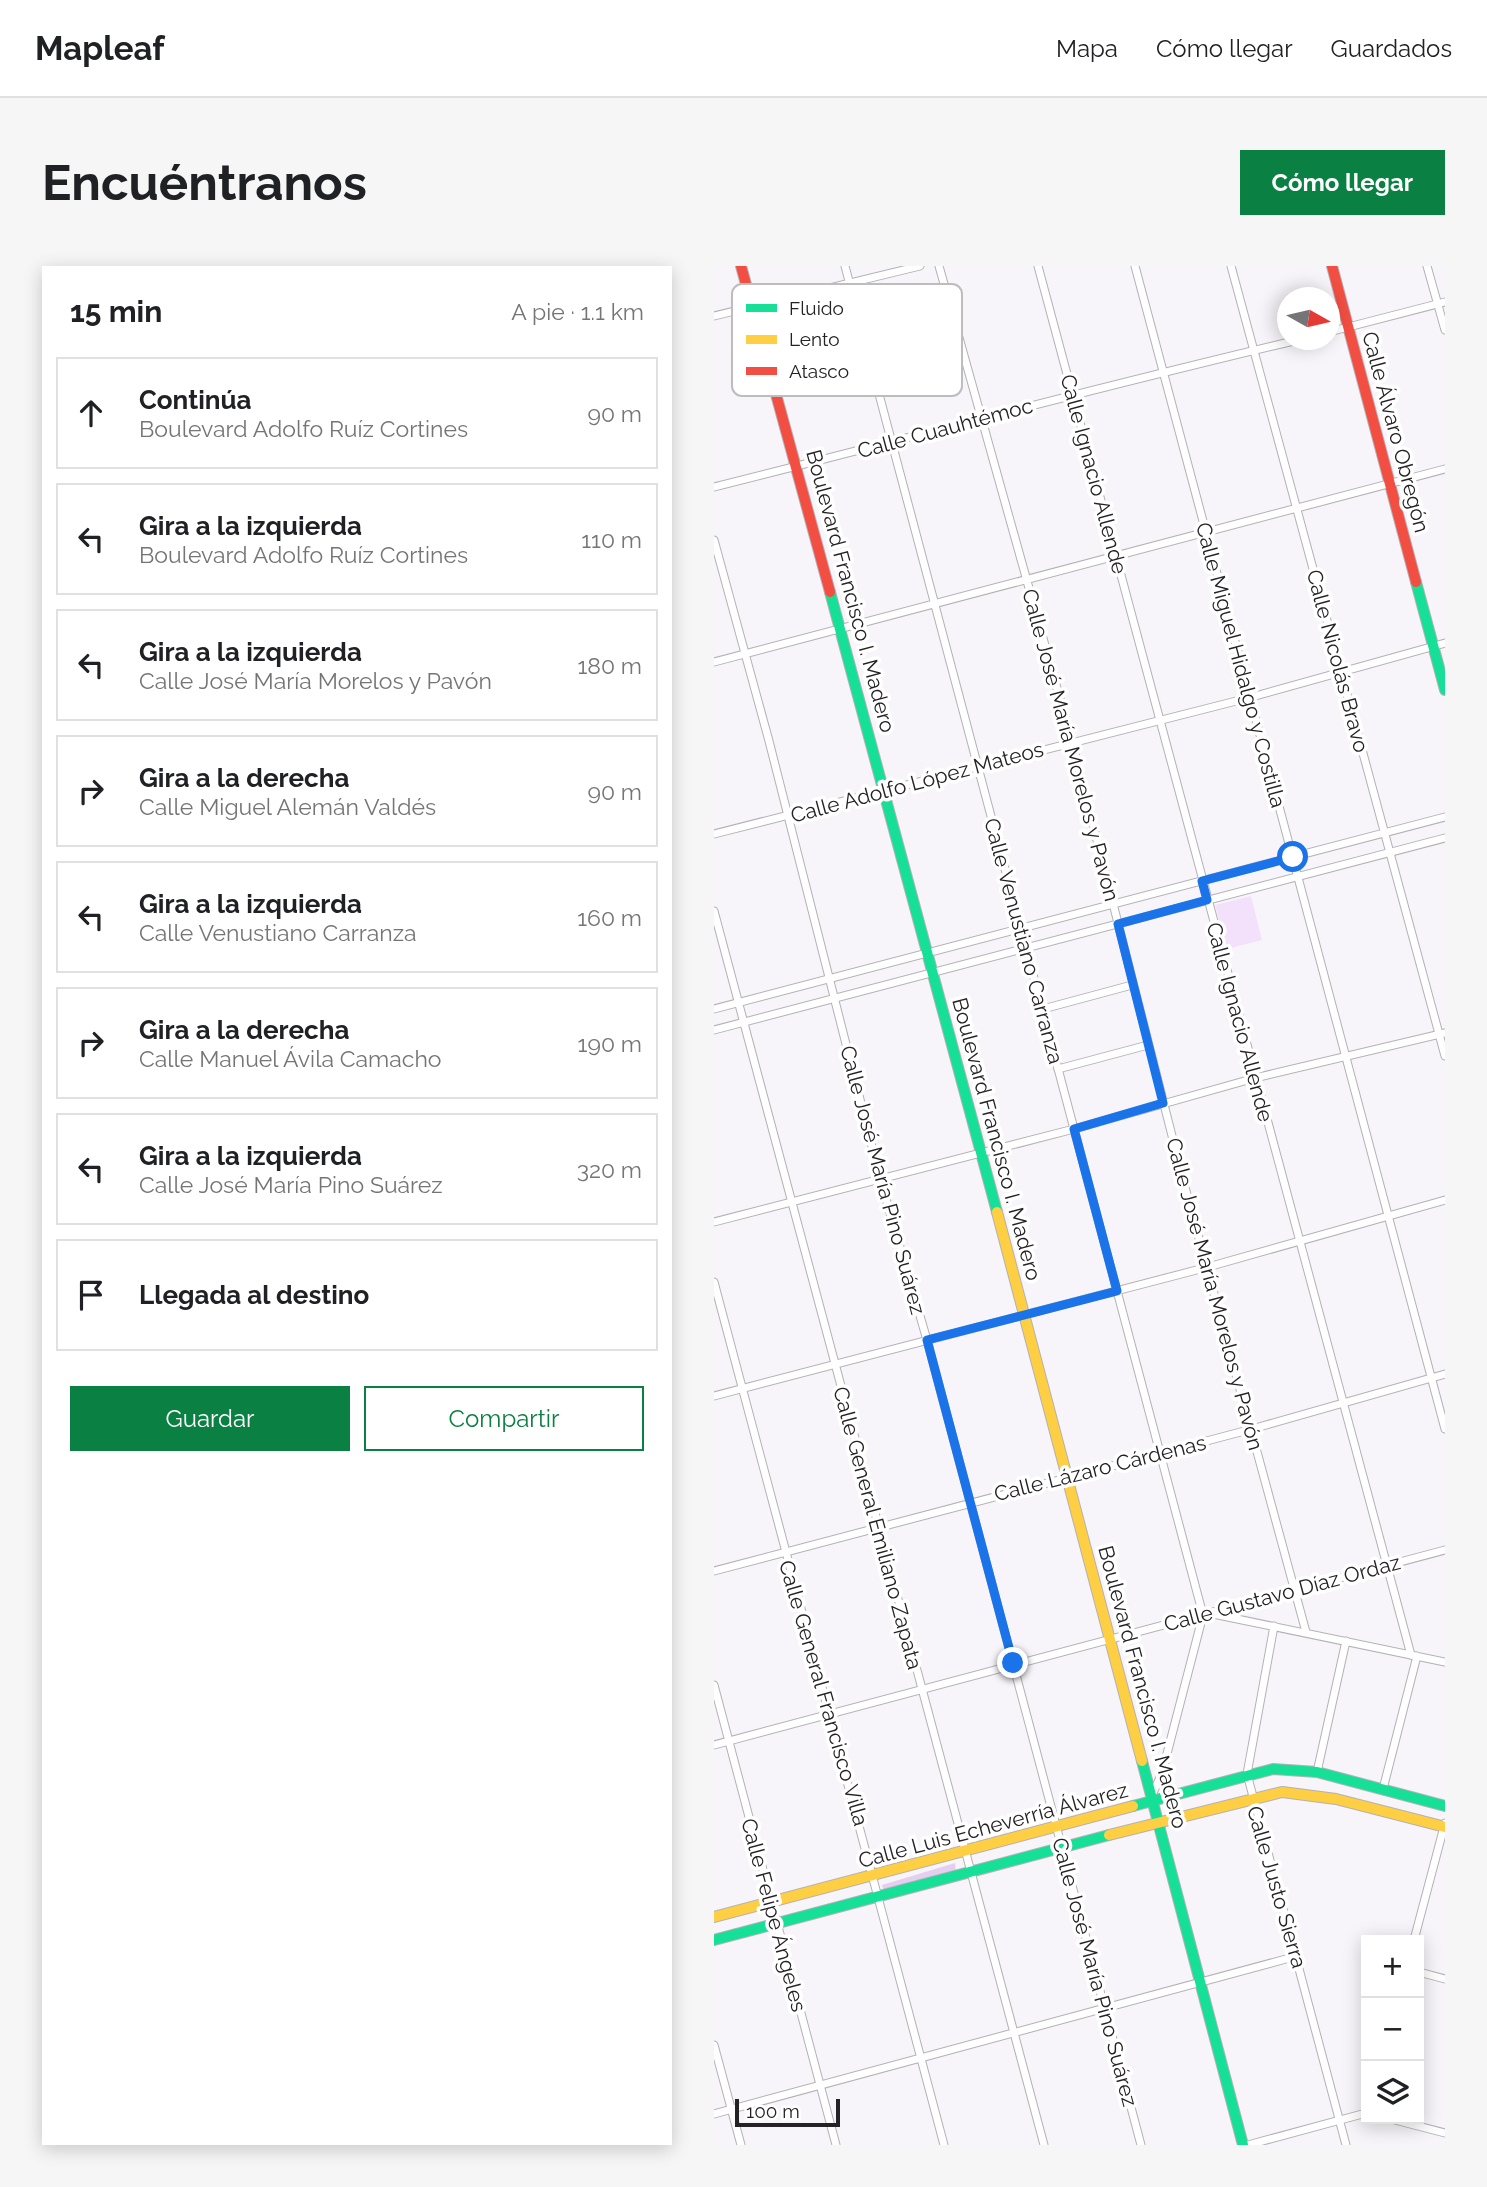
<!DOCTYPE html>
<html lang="es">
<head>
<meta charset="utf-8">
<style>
  :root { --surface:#fff; --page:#f6f6f6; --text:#202124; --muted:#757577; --line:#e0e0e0; --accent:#0b8043 }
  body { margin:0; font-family:Raleway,sans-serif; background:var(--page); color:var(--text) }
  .controls { position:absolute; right:21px; bottom:21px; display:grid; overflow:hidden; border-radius:0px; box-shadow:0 4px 18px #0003 }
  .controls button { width:63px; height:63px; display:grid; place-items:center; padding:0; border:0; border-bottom:2px solid var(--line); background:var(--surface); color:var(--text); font:35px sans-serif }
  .compass { position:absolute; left:563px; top:21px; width:63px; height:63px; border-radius:50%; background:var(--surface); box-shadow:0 4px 18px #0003; rotate:98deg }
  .scale { position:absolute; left:21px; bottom:18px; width:105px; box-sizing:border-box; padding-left:7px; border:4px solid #242224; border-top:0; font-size:19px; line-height:24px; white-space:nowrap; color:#242224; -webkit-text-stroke:5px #fff; paint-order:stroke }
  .stop { position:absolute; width:21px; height:21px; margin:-16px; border:5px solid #1a73e8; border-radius:50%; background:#fff }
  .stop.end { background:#1a73e8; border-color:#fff; box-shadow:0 2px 7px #0008 }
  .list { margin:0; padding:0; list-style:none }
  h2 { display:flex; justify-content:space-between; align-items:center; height:91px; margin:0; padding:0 28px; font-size:30px }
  h2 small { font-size:23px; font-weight:400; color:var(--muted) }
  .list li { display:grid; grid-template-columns:46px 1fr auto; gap:21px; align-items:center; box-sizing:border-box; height:112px; margin:0 14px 14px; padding:0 14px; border:2px solid var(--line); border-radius:0px }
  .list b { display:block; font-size:26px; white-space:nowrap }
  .list p { margin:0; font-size:23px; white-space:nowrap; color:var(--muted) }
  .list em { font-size:23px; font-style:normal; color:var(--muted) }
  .actions { display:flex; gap:14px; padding:21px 28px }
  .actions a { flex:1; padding:16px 0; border:2px solid var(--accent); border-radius:0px; text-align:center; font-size:24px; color:var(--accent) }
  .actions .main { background:var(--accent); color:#fff }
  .icon { flex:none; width:38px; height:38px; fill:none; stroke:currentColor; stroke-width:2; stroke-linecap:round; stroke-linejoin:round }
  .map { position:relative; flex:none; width:731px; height:1879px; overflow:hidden; border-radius:0px }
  header { display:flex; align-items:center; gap:42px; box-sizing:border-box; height:98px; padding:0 35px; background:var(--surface); border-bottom:2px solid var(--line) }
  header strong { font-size:33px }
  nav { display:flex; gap:38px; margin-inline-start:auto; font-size:24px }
  .intro { display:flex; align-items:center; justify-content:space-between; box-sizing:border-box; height:168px; padding:0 42px }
  h1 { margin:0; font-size:49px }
  .button { padding:18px 32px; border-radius:0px; background:var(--accent); color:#fff; font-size:24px; font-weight:700 }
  main { display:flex; gap:42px; padding:0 42px }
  aside { flex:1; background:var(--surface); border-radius:0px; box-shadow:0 4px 18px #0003 }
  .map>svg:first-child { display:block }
</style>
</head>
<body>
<header>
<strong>Mapleaf</strong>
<nav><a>Mapa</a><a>Cómo llegar</a><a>Guardados</a></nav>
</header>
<div class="intro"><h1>Encuéntranos</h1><a class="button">Cómo llegar</a></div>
<main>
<aside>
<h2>15 min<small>A pie · 1.1 km</small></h2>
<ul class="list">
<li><svg class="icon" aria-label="ahead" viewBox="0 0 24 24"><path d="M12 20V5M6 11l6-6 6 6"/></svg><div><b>Continúa</b><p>Boulevard Adolfo Ruíz Cortines</p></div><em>90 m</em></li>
<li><svg class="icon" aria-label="left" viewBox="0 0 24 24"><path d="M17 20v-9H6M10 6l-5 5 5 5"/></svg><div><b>Gira a la izquierda</b><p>Boulevard Adolfo Ruíz Cortines</p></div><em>110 m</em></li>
<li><svg class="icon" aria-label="left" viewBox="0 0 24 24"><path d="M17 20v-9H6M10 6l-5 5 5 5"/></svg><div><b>Gira a la izquierda</b><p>Calle José María Morelos y Pavón</p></div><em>180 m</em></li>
<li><svg class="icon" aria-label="right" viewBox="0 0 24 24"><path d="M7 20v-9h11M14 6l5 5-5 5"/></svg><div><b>Gira a la derecha</b><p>Calle Miguel Alemán Valdés</p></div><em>90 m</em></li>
<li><svg class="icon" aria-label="left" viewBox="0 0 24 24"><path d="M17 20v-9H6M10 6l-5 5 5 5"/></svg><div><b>Gira a la izquierda</b><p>Calle Venustiano Carranza</p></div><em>160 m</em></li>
<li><svg class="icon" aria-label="right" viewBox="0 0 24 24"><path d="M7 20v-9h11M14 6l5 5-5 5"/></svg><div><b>Gira a la derecha</b><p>Calle Manuel Ávila Camacho</p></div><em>190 m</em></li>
<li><svg class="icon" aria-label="left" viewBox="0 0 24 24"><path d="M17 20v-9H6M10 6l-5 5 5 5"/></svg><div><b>Gira a la izquierda</b><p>Calle José María Pino Suárez</p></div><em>320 m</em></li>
<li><svg class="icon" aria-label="arrive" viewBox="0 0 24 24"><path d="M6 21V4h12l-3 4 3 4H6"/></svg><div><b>Llegada al destino</b></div></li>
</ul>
<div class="actions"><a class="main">Guardar</a><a>Compartir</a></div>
</aside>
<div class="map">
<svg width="731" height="1879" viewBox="0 0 731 1879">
  <rect width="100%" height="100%" fill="#f7f5f9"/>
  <polygon fill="#f3e1fb" points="537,630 548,674 513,683 501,639"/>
  <polygon fill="#e5cff0" points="241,1597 242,1606 170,1627 168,1619"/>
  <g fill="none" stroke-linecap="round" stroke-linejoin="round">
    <defs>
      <g id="street">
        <polyline points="131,0 489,1349 448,1507 438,1529"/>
        <polyline points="225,0 358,476 471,921 592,1366"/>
        <polyline points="324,0 697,1389"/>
        <polyline points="421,0 731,1163"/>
        <polyline points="517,0 731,790"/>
        <polyline points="713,0 731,64"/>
        <polyline points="0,50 206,0"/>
        <polyline points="615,66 731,36"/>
        <path d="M0,221C195,172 388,120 584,74"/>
        <polyline points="0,274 55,475 166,912 213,1074 427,1879"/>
        <polyline points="0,396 731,203"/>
        <polyline points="0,568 534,432 731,377"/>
        <polyline points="0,645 330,1879"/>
        <polyline points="0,743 731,551"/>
        <polyline points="329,743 418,719"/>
        <polyline points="0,764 731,572"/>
        <polyline points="344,803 434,779"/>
        <polyline points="0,956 360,863 541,812 731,767"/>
        <polyline points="0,1016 230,1879"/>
        <polyline points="0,1130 494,1001 731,934"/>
        <polyline points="0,1305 538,1163 731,1108"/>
        <polyline points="499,1348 731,1396"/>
        <polyline points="560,1360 533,1508 632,1879"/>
        <polyline points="0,1419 122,1879"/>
        <polyline points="0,1479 731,1284"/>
        <polyline points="603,1506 632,1375"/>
        <polyline points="669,1523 703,1390"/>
        <polyline points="700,1674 731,1557"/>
        <polyline points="705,1706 731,1713"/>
        <polyline points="0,1779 27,1879"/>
        <polyline points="0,1848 583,1690"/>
        <polyline points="677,1853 731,1867"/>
        <polyline points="534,1879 652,1847"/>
      </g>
      <g id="fast">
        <polyline points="702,316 731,424"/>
        <polyline points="116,326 283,946"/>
        <polyline points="428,1495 529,1879"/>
        <polyline points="419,1540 559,1503 603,1506 731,1540"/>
        <polyline points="0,1674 395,1569"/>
      </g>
      <g id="slow">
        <polyline points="283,946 428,1495"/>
        <polyline points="395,1569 568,1526 622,1533 731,1561"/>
        <polyline points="0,1651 419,1540"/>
      </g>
      <g id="jam">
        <polyline points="27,0 116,326"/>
        <polyline points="618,0 702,316"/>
      </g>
    </defs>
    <use href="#street" stroke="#b3b1b4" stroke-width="9"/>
    <use href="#fast" stroke="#b3b1b4" stroke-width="12"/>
    <use href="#slow" stroke="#b3b1b4" stroke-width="12"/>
    <use href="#jam" stroke="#b3b1b4" stroke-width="12"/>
    <use href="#street" stroke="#fefefe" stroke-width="7"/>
    <use href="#fast" stroke="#16e098" stroke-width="10"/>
    <use href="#slow" stroke="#ffcf43" stroke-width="10"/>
    <use href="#jam" stroke="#f24e42" stroke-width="10"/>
  </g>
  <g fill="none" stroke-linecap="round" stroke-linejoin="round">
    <polyline stroke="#1a73e8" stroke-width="9" points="299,1397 213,1074 403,1025 360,863 449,837 404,658 493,634 488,615 579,591"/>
  </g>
  <g text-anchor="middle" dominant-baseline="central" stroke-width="7" stroke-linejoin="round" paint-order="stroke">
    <g font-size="21" fill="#242224" stroke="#fff">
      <text transform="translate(231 162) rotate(-15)">Calle Cuauhtémoc</text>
      <text transform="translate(682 166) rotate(75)">Calle Álvaro Obregón</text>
      <text transform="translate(380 208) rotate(75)">Calle Ignacio Allende</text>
      <text transform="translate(137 325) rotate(75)">Boulevard Francisco I. Madero</text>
      <text transform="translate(624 395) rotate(75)">Calle Nicolás Bravo</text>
      <text transform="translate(527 399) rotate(75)">Calle Miguel Hidalgo y Costilla</text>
      <text transform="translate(357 479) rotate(75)">Calle José María Morelos y Pavón</text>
      <text transform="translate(203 516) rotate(-15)">Calle Adolfo López Mateos</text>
      <text transform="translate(310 675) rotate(75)">Calle Venustiano Carranza</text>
      <text transform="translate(526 756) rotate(75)">Calle Ignacio Allende</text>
      <text transform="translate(283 873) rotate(75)">Boulevard Francisco I. Madero</text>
      <text transform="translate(169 914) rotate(75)">Calle José María Pino Suárez</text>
      <text transform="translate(501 1028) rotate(75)">Calle José María Morelos y Pavón</text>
      <text transform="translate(386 1202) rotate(-14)">Calle Lázaro Cárdenas</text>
      <text transform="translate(164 1262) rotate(75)">Calle General Emiliano Zapata</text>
      <text transform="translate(568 1327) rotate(-15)">Calle Gustavo Díaz Ordaz</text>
      <text transform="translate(429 1421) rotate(75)">Boulevard Francisco I. Madero</text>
      <text transform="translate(110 1427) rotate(74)">Calle General Francisco Villa</text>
      <text transform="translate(279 1559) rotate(-15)">Calle Luis Echeverría Álvarez</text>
      <text transform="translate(563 1621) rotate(74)">Calle Justo Sierra</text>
      <text transform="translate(60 1649) rotate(75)">Calle Felipe Ángeles</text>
      <text transform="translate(381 1706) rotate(75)">Calle José María Pino Suárez</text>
    </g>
  </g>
  <rect x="18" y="18" width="230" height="112" rx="10" fill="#fff" stroke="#bdbdbd" stroke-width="2"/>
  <rect x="32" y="38" width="31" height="8" fill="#16e098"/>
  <rect x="32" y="69" width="31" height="9" fill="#ffcf43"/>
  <rect x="32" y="101" width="31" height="8" fill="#f24e42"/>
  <g font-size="19" fill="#242224">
    <text x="75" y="49">Fluido</text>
    <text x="75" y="80">Lento</text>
    <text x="75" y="112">Atasco</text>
  </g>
</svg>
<div class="controls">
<button>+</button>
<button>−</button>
<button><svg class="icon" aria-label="layers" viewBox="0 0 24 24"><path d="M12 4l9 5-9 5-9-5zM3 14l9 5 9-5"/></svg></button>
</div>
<svg class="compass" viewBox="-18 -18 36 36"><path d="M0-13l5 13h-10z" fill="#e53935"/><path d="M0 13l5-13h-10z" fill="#757577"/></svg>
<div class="scale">100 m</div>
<div class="stop" style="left:579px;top:591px"></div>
<div class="stop end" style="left:299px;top:1397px"></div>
</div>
</main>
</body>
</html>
